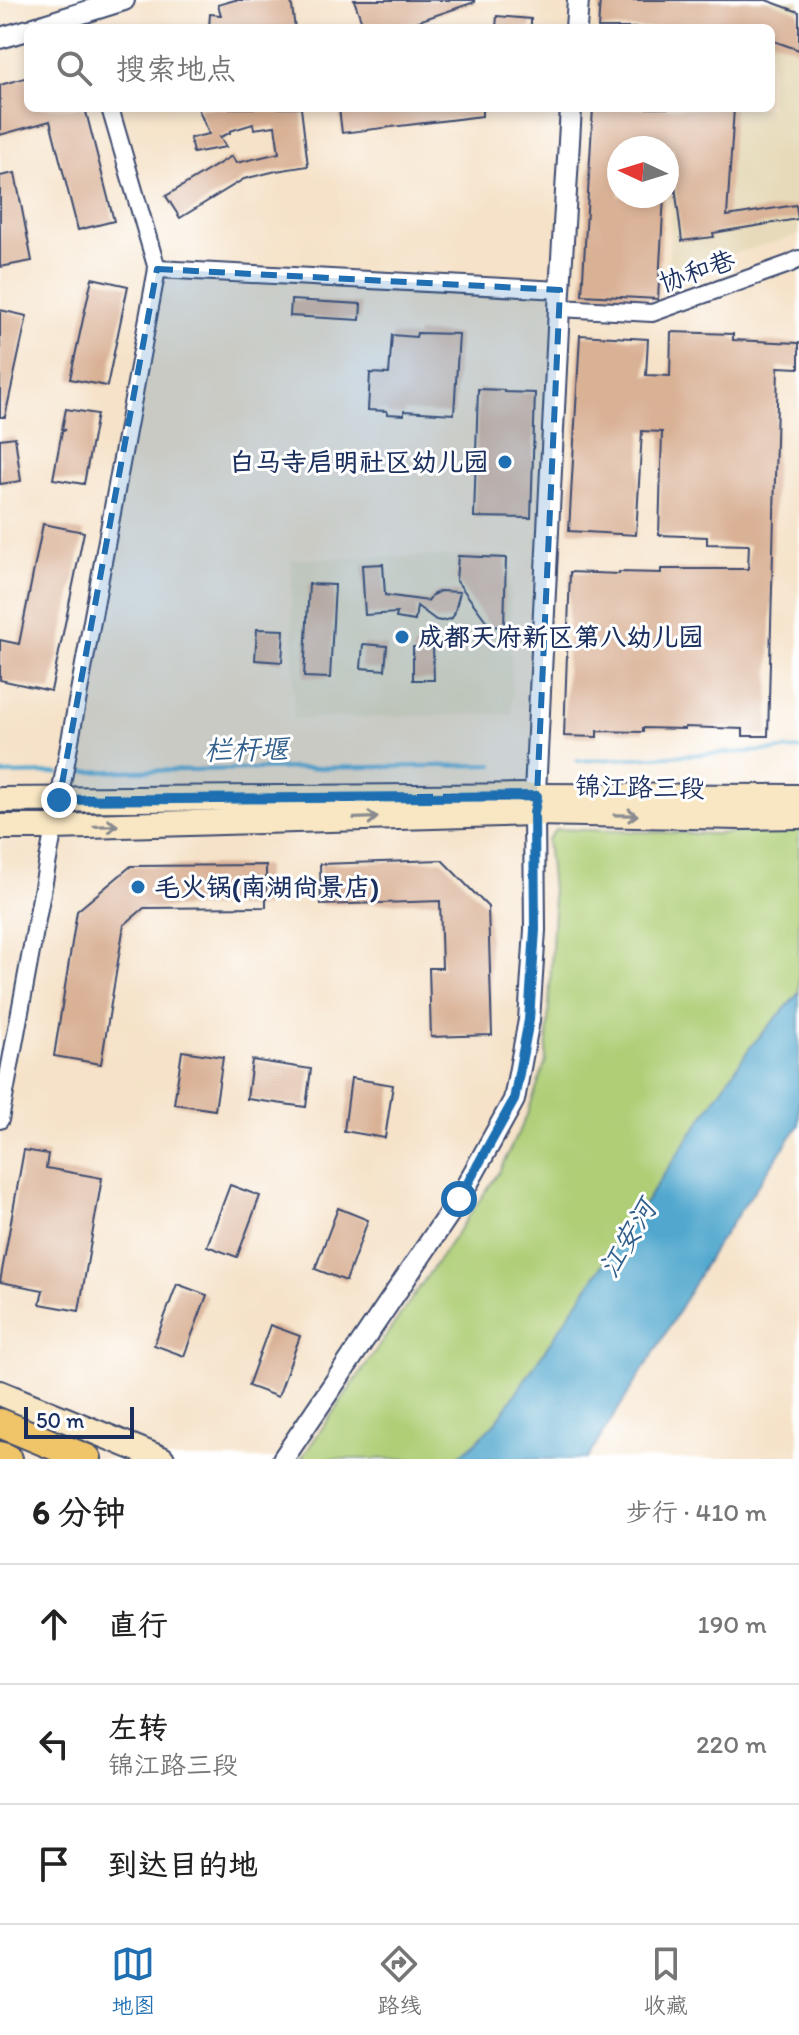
<!DOCTYPE html>
<html lang="zh">
<head>
<meta charset="utf-8">
<style>
  :root { --surface:#fff; --page:#f6f6f6; --text:#222; --muted:#767676; --line:#e0e0e0; --accent:#1f6fb2 }
  body { margin:0; font-family:Itim,"LXGW WenKai TC",sans-serif; background:var(--page); color:var(--text) }
  .compass { position:absolute; left:607px; top:136px; width:72px; height:72px; border-radius:50%; background:var(--surface); box-shadow:0 4px 12px #0003; rotate:274deg }
  .scale { position:absolute; left:24px; bottom:20px; width:110px; box-sizing:border-box; padding-left:8px; border:4px solid #1b2f5e; border-top:0; font-size:22px; line-height:28px; white-space:nowrap; color:#1b2f5e; -webkit-text-stroke:6px #fff; paint-order:stroke }
  .stop { position:absolute; width:24px; height:24px; margin:-18px; border:6px solid #1f6fb2; border-radius:50%; background:#fff }
  .stop.end { background:#1f6fb2; border-color:#fff; box-shadow:0 2px 8px #0008 }
  .list { margin:0; padding:0; list-style:none }
  h2 { display:flex; justify-content:space-between; align-items:center; height:104px; margin:0; padding:0 32px; font-size:34px }
  h2 small { font-size:26px; font-weight:400; color:var(--muted) }
  .list li { display:grid; grid-template-columns:52px 1fr auto; gap:24px; align-items:center; box-sizing:border-box; height:120px; padding:0 32px; border-top:2px solid var(--line) }
  .list b { display:block; font-size:30px; white-space:nowrap }
  .list p { margin:0; font-size:26px; white-space:nowrap; color:var(--muted) }
  .list em { font-size:26px; font-style:normal; color:var(--muted) }
  .icon { flex:none; width:44px; height:44px; fill:none; stroke:currentColor; stroke-width:2; stroke-linecap:round; stroke-linejoin:round }
  .map { position:relative; flex:none; width:799px; height:1459px; overflow:hidden }
  .search { position:absolute; background:var(--surface); box-shadow:0 4px 12px #0003; left:24px; right:24px; top:24px; height:88px; display:flex; align-items:center; gap:20px; box-sizing:border-box; padding:0 28px; border-radius:12px; color:var(--muted); font-size:30px }
  .sheet { height:464px; background:var(--surface) }
  nav { display:flex; justify-content:space-around; align-items:center; box-sizing:border-box; height:112px; border-top:2px solid var(--line); background:var(--surface); font-size:22px; color:var(--muted) }
  nav a { display:grid; justify-items:center; gap:4px }
  nav .on { color:var(--accent) }
  .map>svg:first-child { display:block }
</style>
</head>
<body>
<div class="map">
<svg width="799" height="1459" viewBox="0 0 799 1459">
  <rect width="100%" height="100%" fill="#fff"/>
  <filter id="ink" filterUnits="userSpaceOnUse"><feTurbulence type="fractalNoise" baseFrequency=".0125" numOctaves="2"/><feDisplacementMap in="SourceGraphic" scale="16" xChannelSelector="R" yChannelSelector="G"/><feConvolveMatrix kernelMatrix="1 2 1 2 8 2 1 2 1" color-interpolation-filters="sRGB"/></filter>
  <filter id="wash" filterUnits="userSpaceOnUse"><feTurbulence type="fractalNoise" baseFrequency=".006" numOctaves="4" result="noise"/><feDisplacementMap in="SourceGraphic" scale="32" xChannelSelector="R" yChannelSelector="G"/><feGaussianBlur stdDeviation="1.8" result="paint"/><feColorMatrix in="noise" values="0 0 0 0 0 0 0 0 0 0 0 0 0 0 0 0 0 1.4 0 .05"/><feComposite in="paint" operator="in"/></filter>
  <g filter="url(#wash)">
    <rect width="100%" height="100%" fill="#f5e2c8"/>
    <g fill="#e6daba">
      <polygon points="684,0 799,0 799,235 668,272 678,108 771,108 771,28"/>
      <polygon points="510,555 512,714 294,719 291,559"/>
    </g>
    <polygon fill="#afce76" stroke="#657e6a" stroke-width="2" points="556,829 713,834 799,829 799,993 751,1046 497,1421 476,1442 455,1459 301,1459 499,1172 527,1115 546,1061 554,910 547,840"/>
    <polygon fill="#51a7ce" stroke="#366b96" stroke-width="2" points="799,993 799,1125 712,1252 660,1343 587,1459 455,1459 476,1442 497,1421 751,1046"/>
    <g fill="none" stroke-linecap="round" stroke-linejoin="round">
      <g stroke="#51a7ce" stroke-width="4">
        <polyline points="577,761 799,749"/>
        <polyline points="70,772 493,765"/>
        <polyline points="0,774 58,773"/>
      </g>
    </g>
    <g id="blocks">
      <g fill="#d9b195">
        <polygon points="235,0 291,0 295,28 209,28 210,14 221,15 218,5"/>
        <polygon points="354,0 474,0 475,2 398,28 364,28"/>
        <polygon points="600,0 766,0 799,12 799,50 771,40 771,28 598,28"/>
        <polygon points="497,16 531,19 531,28 496,28"/>
        <polygon points="28,77 28,108 85,108 114,221 78,230 50,121 0,135 0,85"/>
        <polygon points="198,108 301,108 308,166 276,171 244,179 180,218 166,196 232,156 236,163 279,153 275,126 254,129 253,124 230,131 230,133 220,137 226,147 193,153 190,138 209,134"/>
        <polygon points="339,108 482,108 482,116 342,133"/>
        <polygon points="593,108 734,108 727,216 796,205 798,219 713,233 714,237 682,241 673,171 674,148 619,148 619,196 664,196 658,299 582,295"/>
        <polygon points="15,173 32,261 0,267 0,176"/>
        <polygon points="92,278 128,286 107,386 70,379"/>
        <polygon points="291,300 361,304 360,320 290,316"/>
        <polygon points="0,310 27,316 5,417 0,417"/>
        <polygon points="671,332 733,334 733,340 799,343 799,368 778,367 768,736 743,736 743,729 685,727 685,729 643,728 643,732 597,731 597,737 564,736 570,572 619,574 619,572 661,573 661,569 748,569 749,545 707,544 707,537 659,535 662,432 642,431 636,535 569,531 580,335 648,339 646,375 670,376"/>
        <polygon points="417,333 459,334 454,414 404,411 404,415 387,414 387,411 368,410 370,373 389,374 392,335 416,337"/>
        <polygon points="478,389 504,390 504,392 535,393 531,518 474,517"/>
        <polygon points="66,409 97,414 84,484 53,479 62,431 66,430 62,429"/>
        <polygon points="15,437 21,481 0,484 0,439"/>
        <polygon points="43,524 84,532 51,691 0,680 0,640 19,644"/>
        <polygon points="458,556 506,558 504,627 490,626 456,580"/>
        <polygon points="383,564 385,595 428,601 432,595 440,591 460,592 454,615 451,619 441,621 436,620 417,606 415,621 396,618 397,613 365,615 362,565"/>
        <polygon points="309,584 335,585 330,678 304,677"/>
        <polygon points="257,629 284,630 282,662 255,660"/>
        <polygon points="363,644 387,646 385,670 361,668"/>
        <polygon points="413,647 433,647 434,680 413,680"/>
        <polygon points="442,860 488,907 492,1035 431,1037 429,968 442,968 440,901 321,905 320,864"/>
        <polygon points="266,865 266,907 144,908 124,925 101,1064 54,1056 77,911 131,866"/>
        <polygon points="182,1051 223,1057 215,1110 174,1104"/>
        <polygon points="252,1060 311,1069 306,1107 247,1099"/>
        <polygon points="351,1078 393,1085 385,1138 344,1131"/>
        <polygon points="24,1150 48,1154 46,1168 102,1178 79,1311 40,1304 43,1290 0,1282"/>
        <polygon points="230,1185 260,1196 237,1257 207,1246"/>
        <polygon points="338,1208 368,1220 346,1281 315,1269"/>
        <polygon points="177,1284 207,1295 184,1356 154,1345"/>
        <polygon points="270,1325 300,1336 278,1397 248,1386"/>
      </g>
    </g>
  </g>
  <g filter="url(#ink)">
    <use href="#blocks" fill-opacity="0" stroke="#3c4a6e" stroke-width="2"/>
    <g fill="none" stroke-linecap="round" stroke-linejoin="round">
      <defs>
        <g id="minor">
          <polyline points="157,269 560,290"/>
          <polyline points="559,308 652,313 789,264 799,259"/>
          <polyline points="0,1120 157,269 110,108"/>
        </g>
        <g id="tertiary">
          <polyline points="34,28 124,0"/>
          <polyline points="576,28 578,0"/>
          <polyline points="0,38 28,30"/>
          <polyline points="283,1459 459,1199 514,1100 529,1020 535,930 534,813 559,308 571,108"/>
        </g>
        <g id="secondary">
          <polyline points="0,800 537,796 799,797"/>
          <polyline points="0,827 54,827 534,813 740,817 799,816"/>
          <polyline points="0,1393 162,1459"/>
        </g>
        <g id="trunk">
          <polyline points="0,1423 87,1459"/>
          <polyline points="0,1456 8,1459"/>
        </g>
      </defs>
      <use href="#minor" stroke="#3c4a6e" stroke-width="20"/>
      <use href="#tertiary" stroke="#3c4a6e" stroke-width="24"/>
      <use href="#secondary" stroke="#3c4a6e" stroke-width="28"/>
      <use href="#trunk" stroke="#3c4a6e" stroke-width="32"/>
      <use href="#minor" stroke="#fff" stroke-width="16"/>
      <use href="#tertiary" stroke="#fff" stroke-width="20"/>
      <use href="#secondary" stroke="#f9e7c3" stroke-width="24"/>
      <use href="#trunk" stroke="#f0c469" stroke-width="28"/>
    </g>
    <defs><path id="oneway-shaft" d="M-6 0H5M1.5-3L5.5 0L1.5 3" fill="none" stroke-width="1.6" stroke-linecap="round" stroke-linejoin="round" transform="scale(2)"/></defs>
    <g stroke="#8a8b90">
      <use href="#oneway-shaft" transform="translate(626 815) rotate(1)"/>
      <use href="#oneway-shaft" transform="translate(366 818) rotate(-2)"/>
      <use href="#oneway-shaft" transform="translate(106 826) rotate(-2)"/>
    </g>
  </g>
  <g fill="none" stroke-linecap="round" stroke-linejoin="round" filter="url(#ink)">
    <polyline stroke="#1f6fb2" stroke-width="10" points="59,800 537,796 534,813 535,930 529,1020 514,1100 459,1199"/>
  </g>
  <path fill="#1f6fb2" fill-opacity="0.2" stroke="#1f6fb2" stroke-width="6" stroke-dasharray="16 10" stroke-linejoin="round" d="M157,269L560,290L537,796L59,800Z"/>
  <g fill="#1f6fb2" stroke="#fff" stroke-width="3">
    <circle cx="505" cy="462" r="8"/>
    <circle cx="402" cy="637" r="8"/>
    <circle cx="138" cy="887" r="8"/>
  </g>
  <g text-anchor="middle" dominant-baseline="central" stroke-width="6" stroke-linejoin="round" paint-order="stroke">
    <g font-size="26" fill="#1b2f5e" stroke="#fff">
      <text transform="translate(697 271) rotate(-19)">协和巷</text>
      <text transform="translate(640 787) rotate(1)">锦江路三段</text>
    </g>
    <g font-size="26" font-weight="bold" fill="#1b2f5e" stroke="#fff" text-anchor="start">
      <text x="489" y="462" text-anchor="end">白马寺启明社区幼儿园</text>
      <text x="418" y="637">成都天府新区第八幼儿园</text>
      <text x="154" y="887">毛火锅(南湖尚景店)</text>
    </g>
    <g font-size="28" font-style="italic" fill="#315f8b" stroke="#fff">
      <text transform="translate(246 749) rotate(-1)">栏杆堰</text>
      <text transform="translate(627 1238) rotate(-59)">江安河</text>
    </g>
  </g>
</svg>
<svg class="compass" viewBox="-18 -18 36 36"><path d="M0-13l5 13h-10z" fill="#e53935"/><path d="M0 13l5-13h-10z" fill="#767676"/></svg>
<div class="scale">50 m</div>
<div class="stop" style="left:459px;top:1199px"></div>
<div class="stop end" style="left:59px;top:800px"></div>
<div class="search"><svg class="icon" aria-label="search" viewBox="0 0 24 24"><circle cx="10" cy="10" r="6"/><path d="M15 15l6 6"/></svg>搜索地点</div>
</div>
<section class="sheet">
<h2>6 分钟<small>步行 · 410 m</small></h2>
<ul class="list">
<li><svg class="icon" aria-label="ahead" viewBox="0 0 24 24"><path d="M12 20V5M6 11l6-6 6 6"/></svg><div><b>直行</b></div><em>190 m</em></li>
<li><svg class="icon" aria-label="left" viewBox="0 0 24 24"><path d="M17 20v-9H6M10 6l-5 5 5 5"/></svg><div><b>左转</b><p>锦江路三段</p></div><em>220 m</em></li>
<li><svg class="icon" aria-label="arrive" viewBox="0 0 24 24"><path d="M6 21V4h12l-3 4 3 4H6"/></svg><div><b>到达目的地</b></div></li>
</ul>
</section>
<nav>
<a class="on"><svg class="icon" aria-label="map" viewBox="0 0 24 24"><path d="M3 6l6-2 6 2 6-2v14l-6 2-6-2-6 2zM9 4v14M15 6v14"/></svg>地图</a>
<a><svg class="icon" aria-label="directions" viewBox="0 0 24 24"><path d="M12 3l9 9-9 9-9-9zM9 14v-3h6M13 9l2 2-2 2"/></svg>路线</a>
<a><svg class="icon" aria-label="saved" viewBox="0 0 24 24"><path d="M7 4h10v16l-5-4-5 4z"/></svg>收藏</a>
</nav>
</body>
</html>
